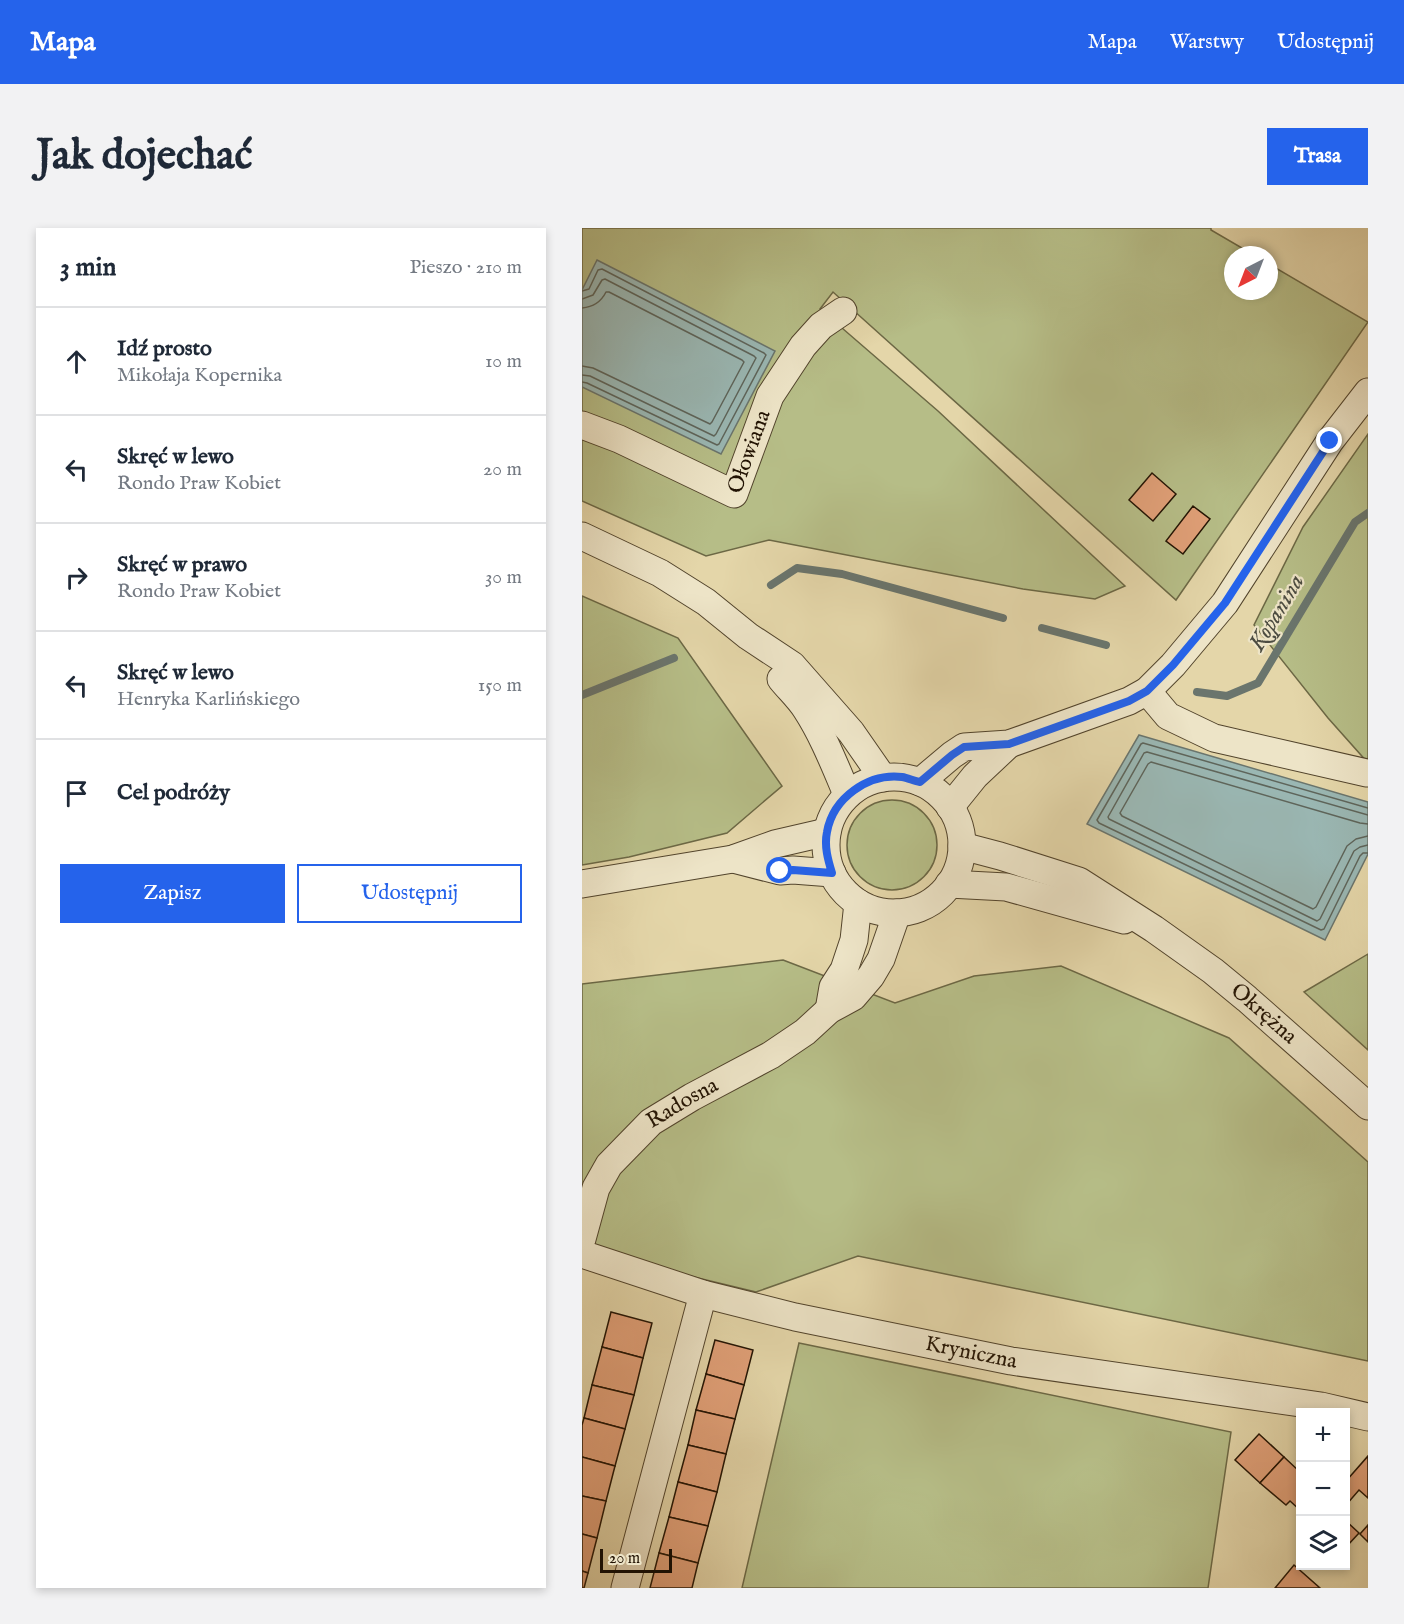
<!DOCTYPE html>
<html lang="pl">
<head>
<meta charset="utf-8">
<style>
  :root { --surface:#fff; --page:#f2f2f3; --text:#1f2937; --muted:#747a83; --line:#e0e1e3; --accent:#2563eb }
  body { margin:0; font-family:"IM FELL English",serif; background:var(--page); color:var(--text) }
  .controls { position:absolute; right:18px; bottom:18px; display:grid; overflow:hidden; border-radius:0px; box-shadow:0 3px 9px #0003 }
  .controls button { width:54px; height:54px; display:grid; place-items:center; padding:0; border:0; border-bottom:2px solid var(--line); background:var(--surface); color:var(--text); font:30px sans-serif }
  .compass { position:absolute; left:642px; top:18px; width:54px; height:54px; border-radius:50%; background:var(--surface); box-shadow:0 3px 9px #0003; rotate:222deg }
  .scale { position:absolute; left:18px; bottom:15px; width:72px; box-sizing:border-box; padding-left:6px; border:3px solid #221303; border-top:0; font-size:16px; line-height:21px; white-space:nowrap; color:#221303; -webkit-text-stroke:4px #ede4c7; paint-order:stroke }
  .stop { position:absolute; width:18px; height:18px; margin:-14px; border:4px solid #2563eb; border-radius:50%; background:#fff }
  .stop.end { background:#2563eb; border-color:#fff; box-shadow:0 2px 6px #0008 }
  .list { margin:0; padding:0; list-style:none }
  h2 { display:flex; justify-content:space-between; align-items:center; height:78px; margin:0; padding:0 24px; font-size:26px }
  h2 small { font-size:20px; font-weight:400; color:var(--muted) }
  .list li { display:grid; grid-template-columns:39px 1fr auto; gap:18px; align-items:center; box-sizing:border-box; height:108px; padding:0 24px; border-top:2px solid var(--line) }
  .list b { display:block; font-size:22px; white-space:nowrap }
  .list p { margin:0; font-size:20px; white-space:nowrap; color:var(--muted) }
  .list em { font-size:20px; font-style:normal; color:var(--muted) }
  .actions { display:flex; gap:12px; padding:18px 24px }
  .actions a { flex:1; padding:14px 0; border:2px solid var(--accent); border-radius:0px; text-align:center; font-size:21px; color:var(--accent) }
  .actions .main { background:var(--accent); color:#fff }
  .icon { flex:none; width:33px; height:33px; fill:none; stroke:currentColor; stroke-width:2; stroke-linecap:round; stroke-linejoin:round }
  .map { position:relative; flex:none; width:786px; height:1360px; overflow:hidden; border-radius:0px }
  header { display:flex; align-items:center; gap:36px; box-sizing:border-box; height:84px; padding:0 30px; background:var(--accent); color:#fff }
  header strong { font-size:28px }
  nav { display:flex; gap:33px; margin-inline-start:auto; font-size:21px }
  .intro { display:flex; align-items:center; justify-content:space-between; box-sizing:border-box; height:144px; padding:0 36px }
  h1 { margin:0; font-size:42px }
  .button { padding:15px 27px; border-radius:0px; background:var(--accent); color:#fff; font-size:21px; font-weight:700 }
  main { display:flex; gap:36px; padding:0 36px }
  aside { flex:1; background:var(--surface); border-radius:0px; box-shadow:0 3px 9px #0003 }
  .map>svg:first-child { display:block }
</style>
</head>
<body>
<header>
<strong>Mapa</strong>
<nav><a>Mapa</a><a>Warstwy</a><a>Udostępnij</a></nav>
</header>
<div class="intro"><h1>Jak dojechać</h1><a class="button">Trasa</a></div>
<main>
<aside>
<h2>3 min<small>Pieszo · 210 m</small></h2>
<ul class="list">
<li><svg class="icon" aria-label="ahead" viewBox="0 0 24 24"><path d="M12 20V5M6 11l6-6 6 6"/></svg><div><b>Idź prosto</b><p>Mikołaja Kopernika</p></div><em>10 m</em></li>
<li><svg class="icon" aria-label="left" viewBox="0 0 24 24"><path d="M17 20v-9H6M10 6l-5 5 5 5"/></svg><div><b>Skręć w lewo</b><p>Rondo Praw Kobiet</p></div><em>20 m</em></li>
<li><svg class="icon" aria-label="right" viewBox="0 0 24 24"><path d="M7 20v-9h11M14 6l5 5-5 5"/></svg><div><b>Skręć w prawo</b><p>Rondo Praw Kobiet</p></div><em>30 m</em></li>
<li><svg class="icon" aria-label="left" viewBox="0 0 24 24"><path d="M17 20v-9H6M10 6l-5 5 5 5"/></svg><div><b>Skręć w lewo</b><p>Henryka Karlińskiego</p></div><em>150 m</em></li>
<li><svg class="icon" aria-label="arrive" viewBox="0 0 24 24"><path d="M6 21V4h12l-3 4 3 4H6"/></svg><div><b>Cel podróży</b></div></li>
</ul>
<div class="actions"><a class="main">Zapisz</a><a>Udostępnij</a></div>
</aside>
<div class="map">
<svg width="786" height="1360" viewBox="0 0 786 1360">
  <rect width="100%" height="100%" fill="#e4d6a9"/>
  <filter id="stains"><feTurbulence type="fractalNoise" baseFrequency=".00333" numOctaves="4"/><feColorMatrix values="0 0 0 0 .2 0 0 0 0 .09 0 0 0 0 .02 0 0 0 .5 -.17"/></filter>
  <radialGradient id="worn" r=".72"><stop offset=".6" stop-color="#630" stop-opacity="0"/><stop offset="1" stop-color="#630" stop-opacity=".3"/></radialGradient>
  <g fill="#b6bd87" stroke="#6c6845" stroke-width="1.5">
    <polygon points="0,0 629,0 629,2 672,27 651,27 651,63 687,63 687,36 786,94 594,372 251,64 238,81 356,183 543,358 513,371 441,361 187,312 124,328 0,273"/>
    <polygon points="786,206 786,535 746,490 672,397 721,299"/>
    <polygon points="0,368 96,410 200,558 145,605 47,629 0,637"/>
    <circle cx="310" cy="617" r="45"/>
    <polygon points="786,726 786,822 722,764"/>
    <polygon points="201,732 313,775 392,748 479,738 647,810 786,934 786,1133 276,1028 174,1064 0,1022 0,756"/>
    <polygon points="217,1115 649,1204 626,1360 160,1360"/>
  </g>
  <g fill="#9ab7b3" stroke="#6a756d" stroke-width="1.5">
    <polygon points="15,32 193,123 139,226 0,159 0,62"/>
    <polygon points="557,507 786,574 786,626 743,712 505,596"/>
  </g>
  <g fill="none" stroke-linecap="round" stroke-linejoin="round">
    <g stroke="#5e655b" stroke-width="1.5">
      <polyline points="0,63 7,61 16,42 20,41 182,125 184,127 137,216 135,217 5,155 0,154"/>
      <polyline points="0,71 11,67 20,52 23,51 172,128 174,130 134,206 132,208 8,148 0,147"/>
      <path d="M0,80C12,79 19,74 24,64H27L160,132L162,134L130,194L128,196L11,140L0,138"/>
      <polyline points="786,580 561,515 559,516 515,592 517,595 739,702 742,701 778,628 781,625 786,625"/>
      <polyline points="786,587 565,524 562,525 526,589 527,591 735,693 738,691 772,623 778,619 786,617"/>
      <polyline points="786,596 778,595 569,534 566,536 538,585 540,588 731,681 734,679 765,618 774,611 786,608"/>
    </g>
    <g stroke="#6a756d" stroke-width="8">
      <polyline points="189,357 215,340 260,346 421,390"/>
      <polyline points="460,400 524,417"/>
      <polyline points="615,464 645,468 676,455 773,294 786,285"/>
      <polyline points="0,467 92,430"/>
    </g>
  </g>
  <g fill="#e1a078" stroke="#221303" stroke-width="1.5">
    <polygon points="570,245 594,266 571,293 547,272"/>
    <polygon points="611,278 628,291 601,326 584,313"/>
    <polygon points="29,1084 70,1095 61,1130 20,1119"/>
    <polygon points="133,1112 171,1122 162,1157 124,1146"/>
    <polygon points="20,1119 61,1130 52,1167 10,1157"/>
    <polygon points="124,1146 162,1157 153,1191 114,1182"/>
    <polygon points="10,1157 52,1167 43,1201 2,1190"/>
    <polygon points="114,1182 153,1191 144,1226 106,1217"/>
    <polygon points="2,1190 43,1201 33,1238 0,1229 0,1197"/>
    <polygon points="677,1206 702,1229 678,1255 653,1232"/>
    <polygon points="106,1217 144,1226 135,1264 96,1254"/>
    <polygon points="786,1228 786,1270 777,1262 764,1277 764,1253"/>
    <polygon points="0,1229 33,1238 24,1273 0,1268"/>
    <polygon points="702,1229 718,1244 718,1282 708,1273 704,1277 678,1255"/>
    <polygon points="96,1254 135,1264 126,1298 87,1289"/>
    <polygon points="0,1268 24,1273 15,1310 0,1306"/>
    <polygon points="87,1289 126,1298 116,1335 77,1325"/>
    <polygon points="764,1293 777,1305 764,1319"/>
    <polygon points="786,1297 786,1314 778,1306"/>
    <polygon points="0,1306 15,1310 6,1345 0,1343"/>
    <polygon points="77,1325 116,1335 110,1360 68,1360"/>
    <polygon points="712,1337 738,1360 693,1360"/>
    <polygon points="0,1343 6,1345 2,1360 0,1360"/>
  </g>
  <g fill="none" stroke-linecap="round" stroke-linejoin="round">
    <defs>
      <g id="minor">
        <path id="s1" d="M0,197L37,211L152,266L188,168L221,118L239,98L261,83"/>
        <polyline points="0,308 78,345 124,374 166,408 210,437 269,504 301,550"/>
        <path d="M199,451C207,461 217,470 224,481C241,507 253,538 265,566"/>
        <polyline points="565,463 586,488 632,510 785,545"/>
        <circle cx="312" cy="617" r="68"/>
        <polyline points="338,554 370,527 382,519 427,516 547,473 565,463 591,437 643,375 748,213 786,164"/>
        <polyline points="368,579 393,548 427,516"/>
        <path id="s2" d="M380,618L418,628L497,653L572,701L631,743L665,771L786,878"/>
        <polyline points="151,631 198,643 211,642 250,645"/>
        <polyline points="0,656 151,631 193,616 245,604"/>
        <polyline points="367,656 424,659 542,692"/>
        <polyline points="247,782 251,759 262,742 272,712 276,675"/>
        <path id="s3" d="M0,1011L14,960L27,937L69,894L110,869L189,827L223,804L247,782L271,769L289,748L299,731L315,685"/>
        <path id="s4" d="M0,1026L121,1066L213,1089L429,1133L739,1178L786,1189"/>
        <polyline points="43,1360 121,1066"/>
      </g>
    </defs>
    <use href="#minor" stroke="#52442c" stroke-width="29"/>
    <use href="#minor" stroke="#ede4c7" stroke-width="27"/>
  </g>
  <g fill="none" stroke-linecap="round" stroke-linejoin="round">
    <path stroke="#2563eb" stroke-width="8" d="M198,643L211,642L250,645C246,632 242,618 245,604C251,570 286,545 320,549C326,550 332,553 338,554L370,527L382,519L427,516L547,473L565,463L591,437L643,375L748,213"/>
  </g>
  <g text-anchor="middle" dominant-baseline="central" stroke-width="4.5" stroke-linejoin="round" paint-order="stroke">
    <g font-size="22" fill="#221303" stroke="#ede4c7">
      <text stroke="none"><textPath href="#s1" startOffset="212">Ołowiana</textPath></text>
      <text stroke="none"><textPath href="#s2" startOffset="350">Okrężna</textPath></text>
      <text stroke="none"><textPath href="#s3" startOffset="176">Radosna</textPath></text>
      <text stroke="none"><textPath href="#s4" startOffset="402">Kryniczna</textPath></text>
    </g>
    <g font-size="24" font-style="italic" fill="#4c4c41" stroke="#ede4c7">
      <text transform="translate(695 385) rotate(-59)">Kopanina</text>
    </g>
  </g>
  <rect width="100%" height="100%" filter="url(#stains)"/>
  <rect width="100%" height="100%" fill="url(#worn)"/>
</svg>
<div class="controls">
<button>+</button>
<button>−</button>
<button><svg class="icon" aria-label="layers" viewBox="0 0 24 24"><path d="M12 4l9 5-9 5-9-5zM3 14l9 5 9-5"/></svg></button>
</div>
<svg class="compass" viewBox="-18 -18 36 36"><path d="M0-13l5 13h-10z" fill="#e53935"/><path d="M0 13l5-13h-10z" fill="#747a83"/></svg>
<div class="scale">20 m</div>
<div class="stop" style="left:198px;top:643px"></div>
<div class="stop end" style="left:748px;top:213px"></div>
</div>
</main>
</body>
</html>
